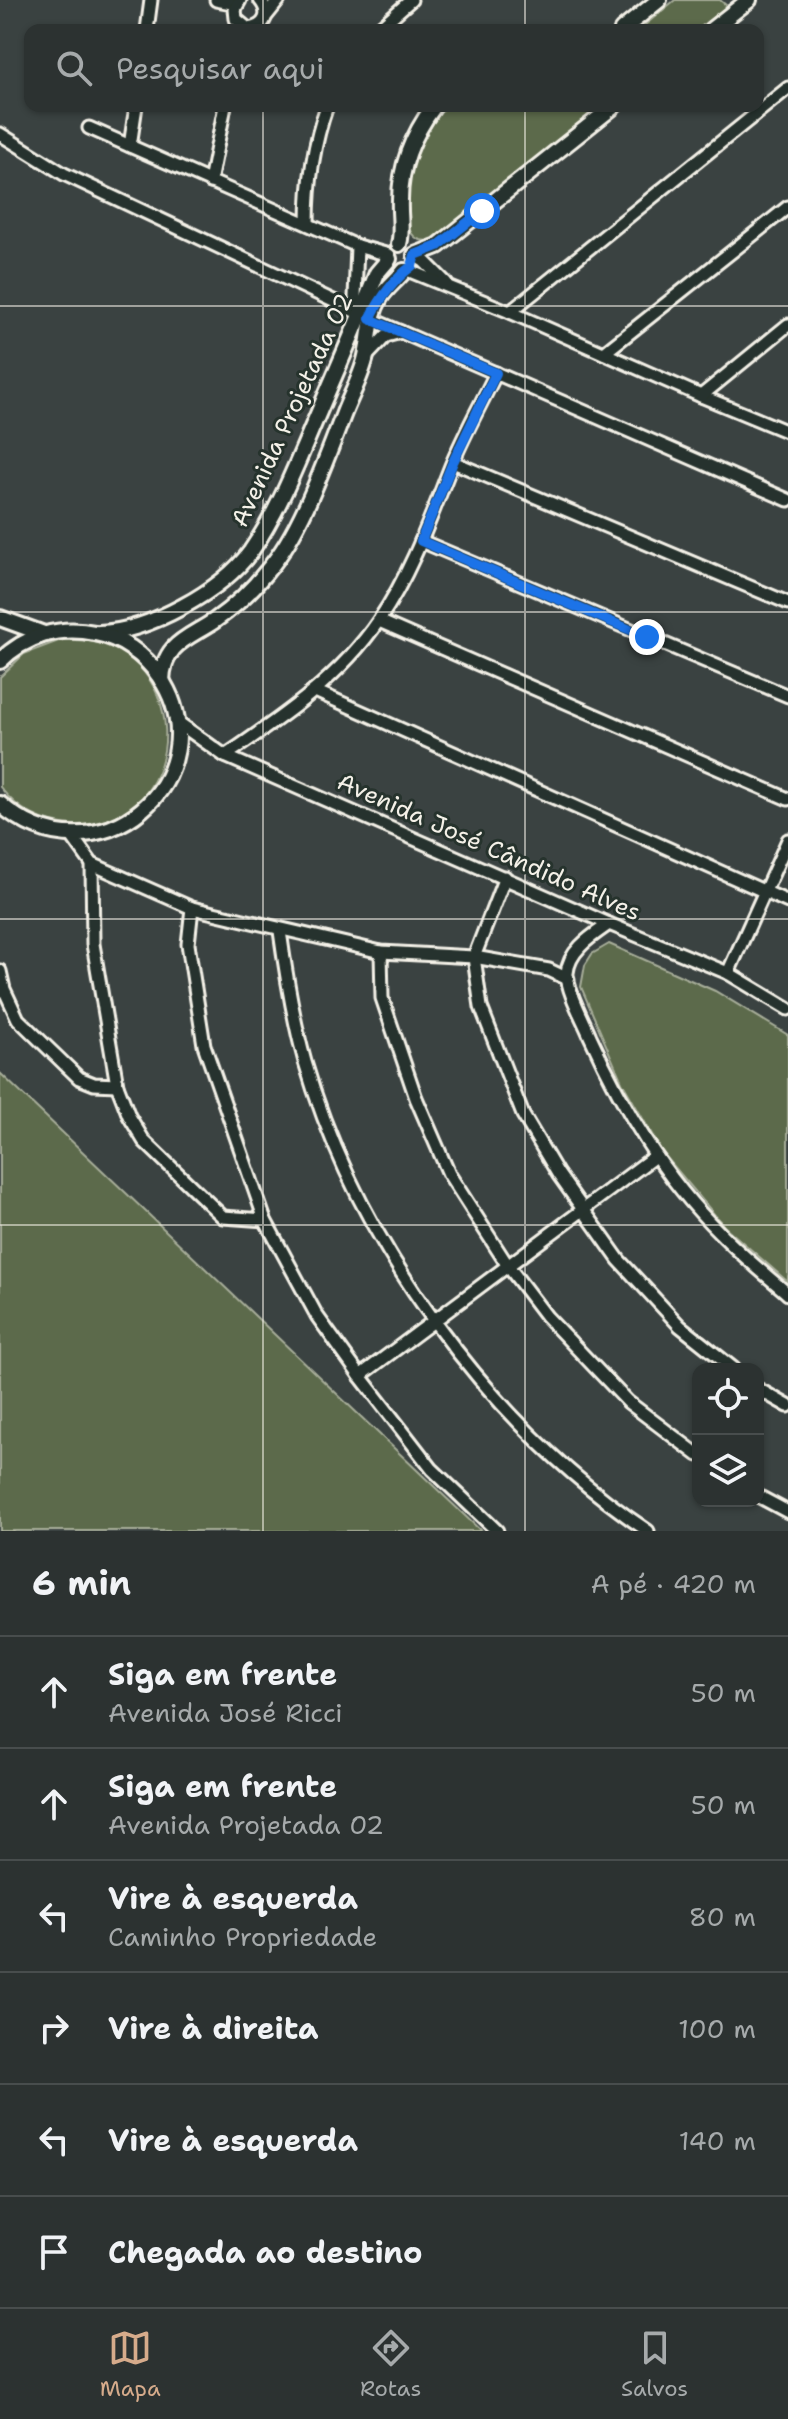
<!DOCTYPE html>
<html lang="pt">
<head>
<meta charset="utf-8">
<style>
  :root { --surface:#2c3231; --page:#383e3d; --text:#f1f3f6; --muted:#a6aaab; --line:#484d4d; --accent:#d6ab8b }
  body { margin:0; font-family:"Shantell Sans",sans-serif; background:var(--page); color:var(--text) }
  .controls { position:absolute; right:24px; bottom:24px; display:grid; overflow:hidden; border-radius:16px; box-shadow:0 2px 6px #0004 }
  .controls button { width:72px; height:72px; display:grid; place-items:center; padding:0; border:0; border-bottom:2px solid var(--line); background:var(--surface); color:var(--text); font:40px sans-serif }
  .stop { position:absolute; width:24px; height:24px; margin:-18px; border:6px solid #1a73e8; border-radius:50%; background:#fff }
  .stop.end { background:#1a73e8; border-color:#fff; box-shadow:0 2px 8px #0008 }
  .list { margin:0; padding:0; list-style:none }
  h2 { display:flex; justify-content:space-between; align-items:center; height:104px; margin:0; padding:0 32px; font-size:34px }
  h2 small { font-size:26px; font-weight:400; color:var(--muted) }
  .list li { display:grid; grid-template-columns:52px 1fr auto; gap:24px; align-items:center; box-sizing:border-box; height:112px; padding:0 32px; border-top:2px solid var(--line) }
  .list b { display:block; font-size:30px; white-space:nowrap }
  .list p { margin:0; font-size:26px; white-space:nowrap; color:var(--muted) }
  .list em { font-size:26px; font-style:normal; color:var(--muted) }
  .icon { flex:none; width:44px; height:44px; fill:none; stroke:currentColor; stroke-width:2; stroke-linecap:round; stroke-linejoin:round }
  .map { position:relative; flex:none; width:788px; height:1531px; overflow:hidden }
  .search { position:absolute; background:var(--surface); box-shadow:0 2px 6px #0004; left:24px; right:24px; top:24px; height:88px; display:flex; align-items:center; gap:20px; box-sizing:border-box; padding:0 28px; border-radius:16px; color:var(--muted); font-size:30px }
  .sheet { height:776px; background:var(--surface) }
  nav { display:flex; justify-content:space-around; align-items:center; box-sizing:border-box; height:112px; border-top:2px solid var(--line); background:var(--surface); font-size:22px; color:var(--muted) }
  nav a { display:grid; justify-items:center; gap:4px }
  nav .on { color:var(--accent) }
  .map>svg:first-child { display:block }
</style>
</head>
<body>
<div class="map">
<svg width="788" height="1531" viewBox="0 0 788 1531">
  <rect width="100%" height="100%" fill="#3a4241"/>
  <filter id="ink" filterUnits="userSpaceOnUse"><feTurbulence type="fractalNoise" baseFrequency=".0125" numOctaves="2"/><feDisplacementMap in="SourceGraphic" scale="16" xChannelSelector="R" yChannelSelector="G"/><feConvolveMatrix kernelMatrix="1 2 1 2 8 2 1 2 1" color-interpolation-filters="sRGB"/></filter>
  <g filter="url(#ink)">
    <g fill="#5c6a4c" stroke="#a8ae9a" stroke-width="2">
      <polygon points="675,0 720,0 727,6 697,30 639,30"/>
      <path d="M446,106H601L432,240C392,249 408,175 416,154C423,136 434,121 446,106Z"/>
      <path d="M61,640C197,631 199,828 73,825C44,824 18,811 0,787V677L24,654Z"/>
      <polygon points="609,944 715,991 788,1035 788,1282 724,1226 662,1152 622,1082 581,987 585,965 592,954"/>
      <polygon points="0,1073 481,1531 0,1531"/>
    </g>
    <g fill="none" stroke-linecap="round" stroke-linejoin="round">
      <defs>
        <g id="minor">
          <polyline points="216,0 237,4"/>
          <path d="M240,0L235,9L236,19L248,29C266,27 271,13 260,0"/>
          <polyline points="267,15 279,0"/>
          <polyline points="147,30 151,0"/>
          <polyline points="377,30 411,0"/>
          <polyline points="89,128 357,246 389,255"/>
          <polyline points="0,134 64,174 378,322 788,500"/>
          <polyline points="130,146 136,106"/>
          <polyline points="210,182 225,106"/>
          <path d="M308,224C308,182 313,145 327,106"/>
          <polyline points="357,246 355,297 362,314"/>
          <polyline points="415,256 424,261 446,283"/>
          <polyline points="407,270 510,312 701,396 788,432"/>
          <polyline points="510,312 788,88"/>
          <polyline points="604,353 788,207"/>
          <polyline points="366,357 386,336 401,332"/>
          <polyline points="701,396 788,325"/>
          <polyline points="453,462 788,603"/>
          <polyline points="421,541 788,696"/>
          <polyline points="379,621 788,799"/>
          <polyline points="315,691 788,902"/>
          <polyline points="176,721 225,756 609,924 728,973 788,1009"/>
          <path d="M225,756C282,717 340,678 379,620C411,573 430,519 451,466C464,434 481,404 496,373"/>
          <polyline points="72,836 92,864 192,908 381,952 474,957 549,970 568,979"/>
          <polyline points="92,864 93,944 117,1085 129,1116 144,1141 223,1217 265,1220"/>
          <polyline points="505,877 474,957 481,1007 523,1115 558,1174 619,1260 680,1326 734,1369"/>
          <polyline points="192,908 188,944 204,1045 265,1220 317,1316 360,1376 432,1469 497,1531"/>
          <path d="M609,924C592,936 569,950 567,973C566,989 584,1021 590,1036C623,1108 663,1177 720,1233C741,1255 765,1274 788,1294"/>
          <path d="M280,931C286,975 293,1019 305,1062C358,1244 491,1426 648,1531"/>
          <polyline points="381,952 382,998 416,1098 449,1174 508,1266 546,1316 628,1402 698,1455"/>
          <polyline points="0,971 4,989 18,1019 79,1078 94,1084 117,1085"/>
          <polyline points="728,973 788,840"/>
          <polyline points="360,1376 655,1156"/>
          <polyline points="758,1389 788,1406"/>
          <polyline points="758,1496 788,1512"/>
        </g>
        <g id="tertiary">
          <polyline points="622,30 659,0"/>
          <polyline points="711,30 749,0"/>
          <path d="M399,244C403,231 399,215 400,200C400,166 414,133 434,106"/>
          <polyline points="415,255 438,246 614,106"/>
          <polyline points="0,618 44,634"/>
          <path d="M99,633C148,632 222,591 251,551C280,509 298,460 318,414C338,367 359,320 377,273L389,259"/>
          <path d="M0,661C25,636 60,625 95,633C121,638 144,654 159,676C227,776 98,890 0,804"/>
          <path d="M162,681C163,643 189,638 214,621C234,607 252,590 267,571C301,532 325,462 344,413C351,395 362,375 366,356C371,335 369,317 380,298C386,288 397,280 404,271"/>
        </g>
      </defs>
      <use href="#minor" stroke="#f4f1e8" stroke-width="17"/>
      <use href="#tertiary" stroke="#f4f1e8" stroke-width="20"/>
      <use href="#minor" stroke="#26332d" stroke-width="11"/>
      <use href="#tertiary" stroke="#26332d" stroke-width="14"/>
    </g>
  </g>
  <g fill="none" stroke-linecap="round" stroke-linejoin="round" filter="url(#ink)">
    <path stroke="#1a73e8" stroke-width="10" d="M482,211L438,246L415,255L412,266C393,280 381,297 370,319L496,373L453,462L421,541L647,637"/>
  </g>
  <path fill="none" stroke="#f4f1e8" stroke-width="2" stroke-opacity="0.55" d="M263,0V30M525,0V30M263,106V1531M525,106V1531M0,306H788M0,612H788M0,919H788M0,1225H788"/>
  <g text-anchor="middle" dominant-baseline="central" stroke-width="6" stroke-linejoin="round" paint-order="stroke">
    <g font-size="24" fill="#f4f1e8" stroke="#26332d">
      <text transform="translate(292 410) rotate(-65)">Avenida Projetada 02</text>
      <text transform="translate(489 847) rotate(24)">Avenida José Cândido Alves</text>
    </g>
  </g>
</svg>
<div class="controls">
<button><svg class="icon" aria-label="locate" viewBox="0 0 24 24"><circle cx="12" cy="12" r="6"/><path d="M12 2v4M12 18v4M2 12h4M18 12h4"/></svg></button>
<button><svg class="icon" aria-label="layers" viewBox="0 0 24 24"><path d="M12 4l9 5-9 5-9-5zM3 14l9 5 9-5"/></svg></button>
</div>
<div class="stop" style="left:482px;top:211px"></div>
<div class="stop end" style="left:647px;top:637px"></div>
<div class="search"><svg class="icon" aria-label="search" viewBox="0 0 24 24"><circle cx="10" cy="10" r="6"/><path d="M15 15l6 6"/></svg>Pesquisar aqui</div>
</div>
<section class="sheet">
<h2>6 min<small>A pé · 420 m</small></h2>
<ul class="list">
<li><svg class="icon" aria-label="ahead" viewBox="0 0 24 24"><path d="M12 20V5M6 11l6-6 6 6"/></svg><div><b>Siga em frente</b><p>Avenida José Ricci</p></div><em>50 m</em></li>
<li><svg class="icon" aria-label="ahead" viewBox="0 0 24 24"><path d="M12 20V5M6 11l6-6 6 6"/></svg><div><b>Siga em frente</b><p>Avenida Projetada 02</p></div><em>50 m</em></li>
<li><svg class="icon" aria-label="left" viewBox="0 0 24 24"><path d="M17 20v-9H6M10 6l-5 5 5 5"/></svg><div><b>Vire à esquerda</b><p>Caminho Propriedade</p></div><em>80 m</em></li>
<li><svg class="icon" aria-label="right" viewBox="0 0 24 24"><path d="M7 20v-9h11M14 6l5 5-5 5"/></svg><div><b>Vire à direita</b></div><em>100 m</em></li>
<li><svg class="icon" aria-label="left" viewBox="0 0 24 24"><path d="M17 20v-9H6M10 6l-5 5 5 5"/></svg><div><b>Vire à esquerda</b></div><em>140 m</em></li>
<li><svg class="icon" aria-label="arrive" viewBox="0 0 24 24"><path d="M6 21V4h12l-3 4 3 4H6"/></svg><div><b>Chegada ao destino</b></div></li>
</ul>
</section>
<nav>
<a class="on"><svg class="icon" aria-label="map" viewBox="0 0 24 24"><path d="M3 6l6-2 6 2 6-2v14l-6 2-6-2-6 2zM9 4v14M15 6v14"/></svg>Mapa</a>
<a><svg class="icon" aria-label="directions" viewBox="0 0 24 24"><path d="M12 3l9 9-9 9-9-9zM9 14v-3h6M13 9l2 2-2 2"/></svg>Rotas</a>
<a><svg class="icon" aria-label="saved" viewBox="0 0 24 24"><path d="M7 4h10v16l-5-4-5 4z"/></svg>Salvos</a>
</nav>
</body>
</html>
